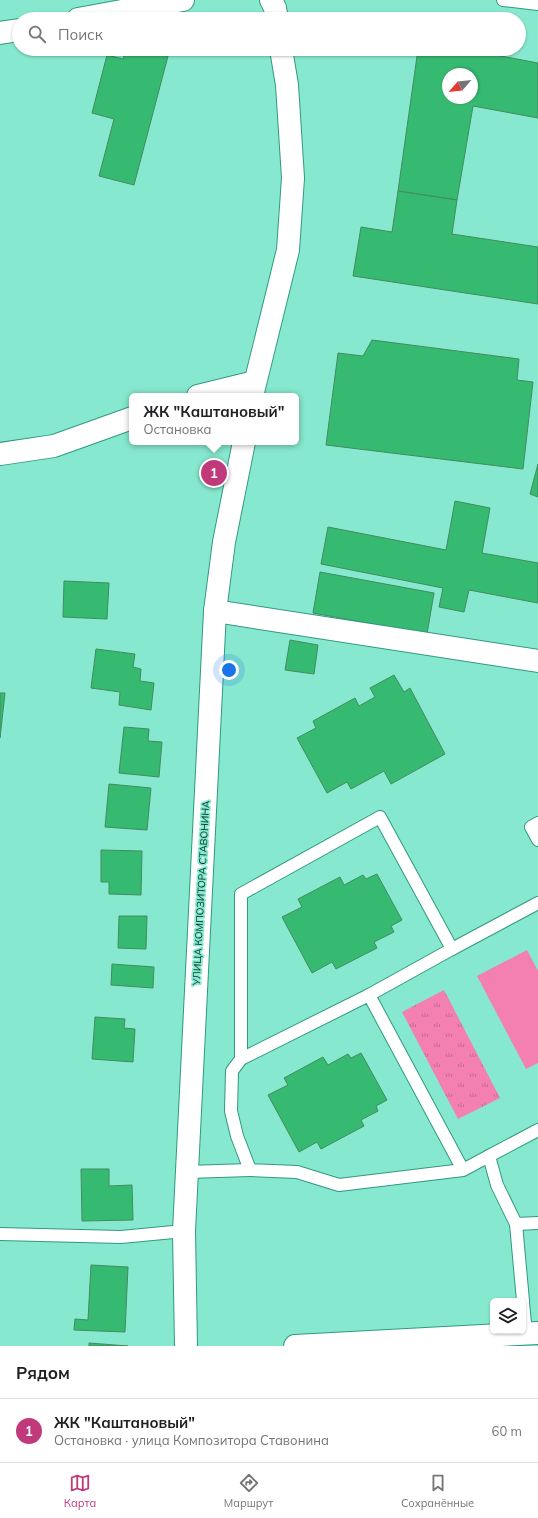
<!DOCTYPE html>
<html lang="ru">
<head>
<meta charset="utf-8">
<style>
  :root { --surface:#fff; --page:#f2f2f2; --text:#202124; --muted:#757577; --line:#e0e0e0; --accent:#bf397b }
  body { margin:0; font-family:Mulish,sans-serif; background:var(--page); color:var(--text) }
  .controls { position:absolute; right:12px; bottom:12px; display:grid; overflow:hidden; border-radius:6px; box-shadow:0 1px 3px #0004 }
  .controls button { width:36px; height:36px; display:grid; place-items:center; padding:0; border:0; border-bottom:1px solid var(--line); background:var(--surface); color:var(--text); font:20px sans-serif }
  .compass { position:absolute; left:442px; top:68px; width:36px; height:36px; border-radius:50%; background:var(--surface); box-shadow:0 1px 3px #0004; rotate:242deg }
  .you { position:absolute; left:229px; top:670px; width:14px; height:14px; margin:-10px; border:3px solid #fff; border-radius:50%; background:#1a73e8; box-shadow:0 0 0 6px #1a73e833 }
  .badge { display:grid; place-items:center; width:26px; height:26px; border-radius:50%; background:var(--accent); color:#fff; font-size:13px; font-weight:700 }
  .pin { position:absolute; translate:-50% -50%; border:2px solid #fff; box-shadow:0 1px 4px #0006 }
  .popup { position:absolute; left:129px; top:393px; width:170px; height:52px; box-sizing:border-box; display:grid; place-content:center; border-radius:6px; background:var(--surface); filter:drop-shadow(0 1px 3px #0005); font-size:13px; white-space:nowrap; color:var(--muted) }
  .popup b { font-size:15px; color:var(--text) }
  .popup::after { content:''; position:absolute; left:50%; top:100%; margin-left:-8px; border:8px solid transparent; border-top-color:var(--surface) }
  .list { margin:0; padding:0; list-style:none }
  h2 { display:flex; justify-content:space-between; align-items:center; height:52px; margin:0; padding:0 16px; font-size:17px }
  h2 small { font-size:13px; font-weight:400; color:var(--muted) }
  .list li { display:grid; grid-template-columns:26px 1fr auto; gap:12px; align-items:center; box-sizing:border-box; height:64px; padding:0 16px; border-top:1px solid var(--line) }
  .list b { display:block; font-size:15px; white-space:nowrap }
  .list p { margin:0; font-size:13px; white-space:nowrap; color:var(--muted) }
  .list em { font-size:13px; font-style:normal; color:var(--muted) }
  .icon { flex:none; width:22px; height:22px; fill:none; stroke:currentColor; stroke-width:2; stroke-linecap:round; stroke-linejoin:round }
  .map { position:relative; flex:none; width:538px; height:1346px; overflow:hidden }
  .search { position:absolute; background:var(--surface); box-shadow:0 1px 3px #0004; left:12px; right:12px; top:12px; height:44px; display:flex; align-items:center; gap:10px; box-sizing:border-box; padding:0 14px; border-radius:22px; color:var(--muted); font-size:15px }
  .sheet { height:116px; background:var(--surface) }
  nav { display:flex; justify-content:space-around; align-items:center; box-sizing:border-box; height:56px; border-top:1px solid var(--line); background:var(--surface); font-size:11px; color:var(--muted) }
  nav a { display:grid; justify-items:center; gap:2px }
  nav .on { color:var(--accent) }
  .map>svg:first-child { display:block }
</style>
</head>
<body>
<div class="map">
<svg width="538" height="1346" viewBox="0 0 538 1346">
  <defs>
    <pattern id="park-tufts" width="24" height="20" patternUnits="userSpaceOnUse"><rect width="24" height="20" fill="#f480b1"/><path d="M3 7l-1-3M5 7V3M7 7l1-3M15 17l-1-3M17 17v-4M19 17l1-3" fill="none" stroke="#c46a90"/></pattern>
  </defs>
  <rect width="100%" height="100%" fill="#86e8ce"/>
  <polygon fill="url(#park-tufts)" points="444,990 500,1098 458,1119 402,1012"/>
  <polygon fill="#f480b1" points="527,950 538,971 538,1063 526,1069 477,976"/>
  <g fill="#36b971" stroke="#438c5f" fill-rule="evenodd">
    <polygon points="423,15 455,19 423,19"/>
    <polygon points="126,49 141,49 168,56 134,185 99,176 114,119 92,113 107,55 123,59"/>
    <path d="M418,49H481L480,52L538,63V118L473,106L457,200L398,191ZM448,74H472V98H448Z"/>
    <polygon points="398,191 457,200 452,234 538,247 538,304 353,276 361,227 392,232"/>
    <polygon points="372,340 519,359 517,380 533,382 523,469 326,445 338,353 363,356"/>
    <polygon points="538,464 538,497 530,494"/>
    <polygon points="455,501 490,508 482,553 538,563 538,603 469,590 464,612 439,607 443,588 321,564 328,527 446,550"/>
    <polygon points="320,572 434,593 427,634 313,613"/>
    <polygon points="64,581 109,583 107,619 63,617"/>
    <polygon points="290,640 318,645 314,674 285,670"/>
    <polygon points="96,649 135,654 133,667 141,669 140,681 154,683 151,710 119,705 120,692 91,688"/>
    <polygon points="394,675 404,692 410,688 445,754 391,784 384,771 351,789 347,782 327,793 297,738 316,728 313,721 355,698 359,706 375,697 370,688"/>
    <polygon points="0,693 5,693 0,738"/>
    <polygon points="124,727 149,729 148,741 162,742 159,777 119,773"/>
    <polygon points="109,784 151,788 147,830 105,827"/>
    <polygon points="101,850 142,851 141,895 109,894 109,882 101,882"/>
    <polygon points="377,874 402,920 391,926 394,932 374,942 377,948 336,969 332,962 312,973 282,917 302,907 298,899 340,877 344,885 363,875 366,879"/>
    <polygon points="119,916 147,916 146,949 118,948"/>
    <polygon points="112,964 154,967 153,988 111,985"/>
    <polygon points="95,1017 125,1019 124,1028 135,1029 133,1062 92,1059"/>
    <polygon points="361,1053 387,1100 376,1106 378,1111 361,1120 364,1126 321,1149 317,1142 299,1152 268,1095 288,1085 284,1078 323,1057 328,1065 348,1054 351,1058"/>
    <polygon points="81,1169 109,1169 109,1186 132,1185 133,1220 82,1221"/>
    <polygon points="91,1265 128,1267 125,1332 74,1330 75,1319 88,1320"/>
    <polygon points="89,1343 128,1346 89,1346"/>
  </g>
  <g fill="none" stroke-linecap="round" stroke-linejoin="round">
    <defs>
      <g id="lane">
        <polyline points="503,0 538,4"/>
        <polyline points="538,823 531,827 538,840"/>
        <polyline points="452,949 538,903"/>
        <polyline points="241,1059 241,894 380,817 452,949 369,995"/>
        <polyline points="538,1130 489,1156 497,1185 516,1224 538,1223"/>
        <polyline points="463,1170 339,1185 297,1172 250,1170 237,1136 231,1111 232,1071 241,1059 369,995 463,1170 489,1156"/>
        <polyline points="187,1172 250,1170"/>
        <polyline points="516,1224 523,1301"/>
        <polyline points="0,1234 121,1237 184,1231"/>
        <polyline points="523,1303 526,1333"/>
      </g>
      <g id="street">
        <polyline points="271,0 275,8 277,19"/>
        <polyline points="198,396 255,382"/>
        <polyline points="252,396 288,250 293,178 287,85 281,49"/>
        <polyline points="0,454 54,446 132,418"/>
        <polyline points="215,611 538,661"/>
        <polyline points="186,1346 184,1231 215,611 224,542 244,442"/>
        <polyline points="295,1346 538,1333"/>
      </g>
      <g id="secondary">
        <polyline points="78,19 183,0"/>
        <polyline points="0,33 19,30"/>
      </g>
    </defs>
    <use href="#lane" stroke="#319982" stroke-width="14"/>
    <use href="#street" stroke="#319982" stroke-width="24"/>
    <use href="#secondary" stroke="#319982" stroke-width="24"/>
    <use href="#lane" stroke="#fff" stroke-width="12"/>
    <use href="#street" stroke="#fff" stroke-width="22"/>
    <use href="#secondary" stroke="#fff" stroke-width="22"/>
  </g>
  <g text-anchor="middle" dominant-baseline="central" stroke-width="3.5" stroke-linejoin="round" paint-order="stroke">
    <g font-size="10" fill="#06342a" stroke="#86e8ce">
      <text transform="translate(201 893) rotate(-87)">УЛИЦА КОМПОЗИТОРА СТАВОНИНА</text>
    </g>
  </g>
</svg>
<div class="controls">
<button><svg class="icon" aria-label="layers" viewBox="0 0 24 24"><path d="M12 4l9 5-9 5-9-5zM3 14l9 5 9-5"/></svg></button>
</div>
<svg class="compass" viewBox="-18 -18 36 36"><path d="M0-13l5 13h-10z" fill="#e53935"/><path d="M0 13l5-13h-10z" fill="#757577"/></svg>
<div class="you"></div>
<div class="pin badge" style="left:214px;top:473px">1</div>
<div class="popup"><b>ЖК &quot;Каштановый&quot;</b>Остановка</div>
<div class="search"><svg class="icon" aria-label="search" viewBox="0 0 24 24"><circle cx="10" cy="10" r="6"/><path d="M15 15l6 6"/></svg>Поиск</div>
</div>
<section class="sheet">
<h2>Рядом<small></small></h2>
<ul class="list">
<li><span class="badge">1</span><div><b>ЖК &quot;Каштановый&quot;</b><p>Остановка · улица Композитора Ставонина</p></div><em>60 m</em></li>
</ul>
</section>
<nav>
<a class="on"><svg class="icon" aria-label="map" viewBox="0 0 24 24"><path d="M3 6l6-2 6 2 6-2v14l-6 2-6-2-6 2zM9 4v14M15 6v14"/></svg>Карта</a>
<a><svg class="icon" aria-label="directions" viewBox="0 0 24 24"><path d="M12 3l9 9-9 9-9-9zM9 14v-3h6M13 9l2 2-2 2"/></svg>Маршрут</a>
<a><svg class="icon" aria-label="saved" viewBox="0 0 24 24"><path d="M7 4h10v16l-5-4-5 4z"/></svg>Сохранённые</a>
</nav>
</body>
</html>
